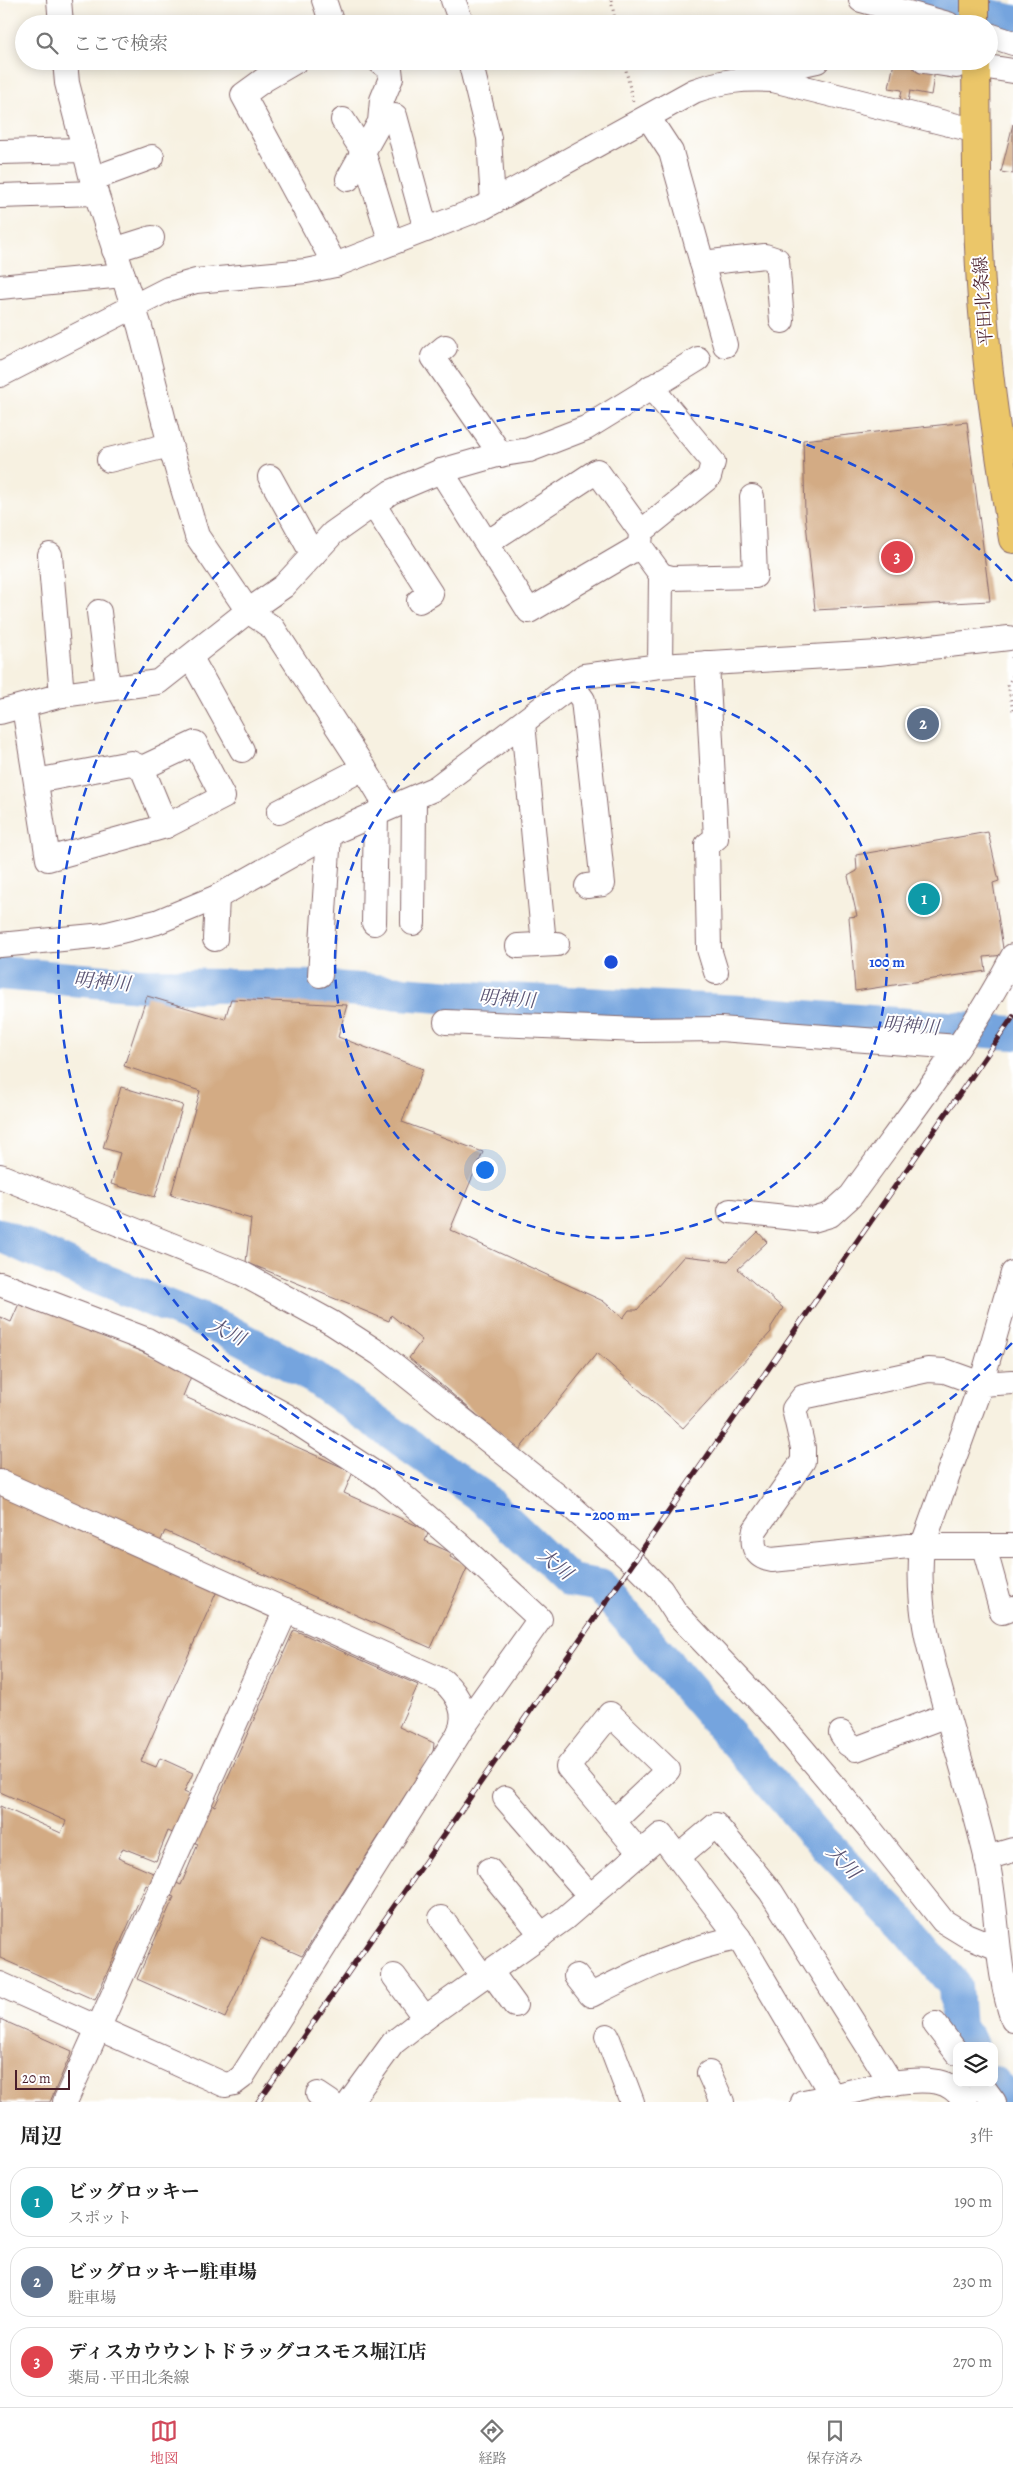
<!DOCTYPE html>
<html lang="ja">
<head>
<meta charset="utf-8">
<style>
  :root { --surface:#fff; --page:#f2f2f2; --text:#222; --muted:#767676; --line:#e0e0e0; --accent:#d1495b }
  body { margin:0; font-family:Alegreya,"Noto Serif JP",serif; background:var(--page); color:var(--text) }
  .controls { position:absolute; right:15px; bottom:15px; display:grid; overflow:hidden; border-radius:10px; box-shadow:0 2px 12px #0003 }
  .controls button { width:45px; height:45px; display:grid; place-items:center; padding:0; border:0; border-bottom:1px solid var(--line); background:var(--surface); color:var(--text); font:25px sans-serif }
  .scale { position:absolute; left:15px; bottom:12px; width:55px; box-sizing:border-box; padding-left:5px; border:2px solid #4a1f2b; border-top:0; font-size:14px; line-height:18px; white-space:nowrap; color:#4a1f2b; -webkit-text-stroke:4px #fff; paint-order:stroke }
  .you { position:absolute; left:484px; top:1169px; width:18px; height:18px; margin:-12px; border:4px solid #fff; border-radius:50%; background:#1a73e8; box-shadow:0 0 0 8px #1a73e833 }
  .badge { display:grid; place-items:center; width:32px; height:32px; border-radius:50%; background:var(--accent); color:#fff; font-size:16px; font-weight:700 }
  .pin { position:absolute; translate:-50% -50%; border:2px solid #fff; box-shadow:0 1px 5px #0006 }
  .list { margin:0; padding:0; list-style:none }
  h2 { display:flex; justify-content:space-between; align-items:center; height:65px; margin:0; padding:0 20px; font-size:21px }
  h2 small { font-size:16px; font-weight:400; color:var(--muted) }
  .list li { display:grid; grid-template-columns:32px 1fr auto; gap:15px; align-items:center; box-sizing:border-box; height:70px; margin:0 10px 10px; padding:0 10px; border:1px solid var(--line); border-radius:20px }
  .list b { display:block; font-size:19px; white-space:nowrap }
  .list p { margin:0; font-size:16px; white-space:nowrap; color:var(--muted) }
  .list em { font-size:16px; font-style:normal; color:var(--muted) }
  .icon { flex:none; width:28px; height:28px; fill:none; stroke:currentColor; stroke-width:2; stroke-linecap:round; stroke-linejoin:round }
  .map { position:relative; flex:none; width:1013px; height:2102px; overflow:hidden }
  .search { position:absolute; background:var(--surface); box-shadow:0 2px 12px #0003; left:15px; right:15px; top:15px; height:55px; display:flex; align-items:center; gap:12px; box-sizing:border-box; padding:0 18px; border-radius:28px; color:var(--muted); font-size:19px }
  .sheet { height:305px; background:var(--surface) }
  nav { display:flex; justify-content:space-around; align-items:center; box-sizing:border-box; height:70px; border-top:1px solid var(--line); background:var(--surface); font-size:14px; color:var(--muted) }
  nav a { display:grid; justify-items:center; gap:2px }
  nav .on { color:var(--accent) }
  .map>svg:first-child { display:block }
</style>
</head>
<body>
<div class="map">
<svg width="1013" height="2102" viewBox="0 0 1013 2102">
  <rect width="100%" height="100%" fill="#fff"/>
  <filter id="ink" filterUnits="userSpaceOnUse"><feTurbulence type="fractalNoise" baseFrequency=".02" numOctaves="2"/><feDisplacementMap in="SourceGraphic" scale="10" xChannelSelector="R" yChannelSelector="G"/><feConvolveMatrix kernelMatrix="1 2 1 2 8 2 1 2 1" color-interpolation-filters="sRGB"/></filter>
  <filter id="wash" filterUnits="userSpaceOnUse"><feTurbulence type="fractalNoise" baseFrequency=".0096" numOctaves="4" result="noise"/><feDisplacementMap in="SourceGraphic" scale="20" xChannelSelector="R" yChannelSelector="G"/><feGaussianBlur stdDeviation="1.12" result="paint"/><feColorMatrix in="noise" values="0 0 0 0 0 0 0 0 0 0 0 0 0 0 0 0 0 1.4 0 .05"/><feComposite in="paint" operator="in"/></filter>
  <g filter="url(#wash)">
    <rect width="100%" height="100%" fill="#f7f1e1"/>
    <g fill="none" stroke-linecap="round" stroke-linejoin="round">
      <g stroke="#74a4de" stroke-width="34">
        <polyline points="931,0 1013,22"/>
        <polyline points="0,973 141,985 319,987 468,998 742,1012 1013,1033"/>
        <polyline points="0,1235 90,1275 226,1330 315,1378 482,1497 570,1581 600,1586 815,1834 909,1930 955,1986 958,2030 968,2039 971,2046"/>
        <polyline points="994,2083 1010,2102"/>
      </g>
    </g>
    <g id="blocks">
      <g fill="#d3ab84" fill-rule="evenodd">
        <polygon points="894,62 935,70 931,95 910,91 908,102 900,100 902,90 889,88"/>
        <polygon points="1013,124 1013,174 1001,172"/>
        <polygon points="967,422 990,601 815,610 805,513 803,440"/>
        <polygon points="988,832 999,881 993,883 1004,955 984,957 986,971 855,991 849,917 857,916 848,876 857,871 856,855"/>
        <polygon points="147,996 225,1019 231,999 347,1005 338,1037 423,1069 402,1122 483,1152 450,1230 603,1301 623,1318 629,1310 637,1310 684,1256 728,1261 758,1232 767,1242 738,1269 783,1308 771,1327 771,1332 683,1428 597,1353 519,1450 409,1358 422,1340 391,1315 389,1321 246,1262 251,1219 171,1195 200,1091 124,1066"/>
        <polygon points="121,1087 183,1105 155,1197 111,1184 120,1153 103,1148"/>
        <path d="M21,1299L192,1374L183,1396L353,1472L344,1493L429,1531L425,1541L452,1553L450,1557L468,1566L431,1648L165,1531L151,1562L217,1591L141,1761L156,1767L160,1758L193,1773L184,1792L215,1806L294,1630L418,1685L399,1727L434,1743L433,1752L302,1956L261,1938L225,2018L137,1979L174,1897L146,1885L95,2000L0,1958V1806L61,1833L66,1821L0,1792V1317L11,1322ZM168,1831L198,1844L181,1885L118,1858L123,1848L156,1861Z"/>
        <polygon points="0,2019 72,2051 50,2102 0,2102"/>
      </g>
    </g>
  </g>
  <g filter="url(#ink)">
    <use href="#blocks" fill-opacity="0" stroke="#87686b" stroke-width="1"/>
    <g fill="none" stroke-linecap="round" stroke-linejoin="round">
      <defs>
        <g id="minor">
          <polyline points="59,0 61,24"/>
          <polyline points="324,0 332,24"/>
          <polyline points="453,0 462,24"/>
          <polyline points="861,0 948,24"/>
          <polyline points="989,35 1013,43"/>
          <polyline points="65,61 67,83 94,187 140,327 170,445 197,536 248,611 273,628 364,768 388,808"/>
          <polyline points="296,61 265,79 243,95 335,265"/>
          <polyline points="470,61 489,138 493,202"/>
          <polyline points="924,61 956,66"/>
          <polyline points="994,68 1013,71"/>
          <polyline points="757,74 817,61"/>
          <polyline points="395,116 426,230"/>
          <polyline points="648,117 671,152 725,345"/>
          <polyline points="343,120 363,151 391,243"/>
          <polyline points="0,152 84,150"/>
          <polyline points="92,179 152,157"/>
          <polyline points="348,179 380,122 382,100 391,78 390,69 379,61"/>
          <polyline points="0,196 96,193"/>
          <polyline points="114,250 152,238"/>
          <polyline points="702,263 765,256 777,260 782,321"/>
          <polyline points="0,287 123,275"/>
          <polyline points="445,347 433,357 501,455"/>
          <path d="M0,375L168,289L196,281L306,271L335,265L484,207L694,91C722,81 742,78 773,80L977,131"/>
          <polyline points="109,460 170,445"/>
          <polyline points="441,471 529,611 640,546 661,575 660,666"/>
          <polyline points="270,477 313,555"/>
          <polyline points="373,504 431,594 419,601"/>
          <polyline points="641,532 709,477 713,462 651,387"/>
          <polyline points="487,543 597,471 641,532 640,546"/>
          <polyline points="50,555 62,695"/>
          <polyline points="661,575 672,578 755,576 752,497"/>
          <polyline points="99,612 108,688"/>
          <polyline points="191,658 242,750"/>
          <polyline points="707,663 716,838 707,845 709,949 716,972"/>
          <polyline points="572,685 583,700 603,884 587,886"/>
          <polyline points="24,707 48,859 166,826 142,768 131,763 36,781"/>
          <polyline points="0,712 62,695 158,682 248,611 284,586 333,533 391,492 441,471 497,455 529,450 586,428 698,359"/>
          <polyline points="523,723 544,944"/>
          <polyline points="142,768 195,743 223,797 166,826"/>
          <polyline points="279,812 364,768"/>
          <polyline points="374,923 376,813"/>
          <polyline points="413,923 414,798"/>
          <polyline points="215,939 217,897"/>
          <polyline points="0,945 104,935 157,922 217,897 329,834 436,788 584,676 660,666 879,653 1009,638"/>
          <polyline points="518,946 557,944"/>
          <polyline points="320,975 329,834"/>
          <polyline points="446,1022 639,1030 720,1029 958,1047"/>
          <polyline points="0,1176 241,1273 332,1323 380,1354 574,1509 633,1562 661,1590 676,1613 778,1720 870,1829 943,1921 966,1935 998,1948"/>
          <path d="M730,1211L813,1220L830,1215L851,1196C907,1118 968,1042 1013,956"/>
          <path d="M1013,1273L981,1384L945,1371L928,1370L803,1397L794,1409L803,1448V1461L755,1530C751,1546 755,1557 772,1560L909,1546H1013"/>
          <polyline points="0,1284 147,1340 287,1416 382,1478 459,1544 540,1619 459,1733"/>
          <path d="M1013,1382L981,1384L922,1547C916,1604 929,1650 944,1703C958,1754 974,1805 986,1856C999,1910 995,1967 1013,2020"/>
          <path d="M0,1482L443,1681C459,1695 469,1715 458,1735L242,2077L234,2083L225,2085L0,1984"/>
          <polyline points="984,1547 1002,1612 1013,1608"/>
          <polyline points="841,1733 848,1744 856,1749 947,1715"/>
          <polyline points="505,1798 590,1896"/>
          <polyline points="613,1822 668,1770 610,1714 568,1767 640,1853"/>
          <polyline points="678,1857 716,1825 771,1892 892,2084"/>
          <polyline points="986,1858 1013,1850"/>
          <polyline points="489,1870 542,1935"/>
          <polyline points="441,1918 483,1977"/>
          <polyline points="491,1972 515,2005"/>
          <polyline points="394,1976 425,2018"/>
          <path d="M576,1976L591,1995C639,1971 686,1947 739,1938"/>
          <polyline points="935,2024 957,2053"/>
          <polyline points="607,2036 632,2102"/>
          <polyline points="709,2073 722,2102"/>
          <polyline points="980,2083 994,2102"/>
          <polyline points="318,2094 330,2102"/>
          <polyline points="65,2102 286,1610"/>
          <polyline points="350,2102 393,2043 425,2018 565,1918 661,1835 739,1938 833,2097"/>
          <path d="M803,2102C841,2096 900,2075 938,2082C949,2084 959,2093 966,2102"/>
        </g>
        <g id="major">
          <polyline points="975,0 975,24"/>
          <path d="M976,61C977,145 976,229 983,312C989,388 1001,464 1013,539"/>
        </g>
      </defs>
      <use href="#minor" stroke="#87686b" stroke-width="26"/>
      <use href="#major" stroke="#87686b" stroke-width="30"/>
      <g stroke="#87686b" stroke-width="3" stroke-dasharray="1 4" stroke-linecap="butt">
        <polyline points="611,0 616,24"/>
        <polyline points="624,61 633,102"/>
        <polyline points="1012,657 1013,666"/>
        <polyline points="1013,676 1008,684 1013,711"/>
      </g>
      <use href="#minor" stroke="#fff" stroke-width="24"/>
      <use href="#major" stroke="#ebc669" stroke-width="28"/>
      <defs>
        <polyline id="rail" points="258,2102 1013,1017"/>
      </defs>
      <use href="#rail" stroke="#4a1f2b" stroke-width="5.5"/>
      <use href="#rail" stroke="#fff" stroke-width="4" stroke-dasharray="11" stroke-linecap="butt"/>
    </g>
  </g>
  <g fill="none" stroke="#1d4ed8" stroke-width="2.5" stroke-dasharray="9 6">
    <circle cx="611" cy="962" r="276"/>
    <path d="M1012 1343A553 553 0 1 1 1012 581"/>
  </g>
  <g text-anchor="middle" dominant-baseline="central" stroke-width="4" stroke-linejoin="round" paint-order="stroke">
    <g font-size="18" fill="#4a1f2b" stroke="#fff">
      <text transform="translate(983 301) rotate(-94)">平田北条線</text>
    </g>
    <g font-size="19" font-style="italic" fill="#5b5473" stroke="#fff">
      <text transform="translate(102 982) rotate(5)">明神川</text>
      <text transform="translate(507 999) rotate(4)">明神川</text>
      <text transform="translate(911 1026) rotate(4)">明神川</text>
      <text transform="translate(227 1332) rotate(26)">大川</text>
      <text transform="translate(555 1564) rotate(40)">大川</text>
      <text transform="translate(843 1862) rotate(46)">大川</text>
    </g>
  </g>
  <circle cx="611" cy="962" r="8" fill="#1d4ed8" stroke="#fff" stroke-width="2.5"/>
  <g font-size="15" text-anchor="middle" font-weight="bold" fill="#1d4ed8" stroke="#fff" stroke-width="4" stroke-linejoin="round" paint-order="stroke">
    <text x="887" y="967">100 m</text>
    <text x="611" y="1520">200 m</text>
  </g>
</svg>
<div class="controls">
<button><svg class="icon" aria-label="layers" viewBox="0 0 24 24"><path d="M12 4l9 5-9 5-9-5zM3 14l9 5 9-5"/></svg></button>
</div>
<div class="scale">20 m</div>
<div class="you"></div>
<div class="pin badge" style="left:924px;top:899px;background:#0f9aa8">1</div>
<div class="pin badge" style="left:923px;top:724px;background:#5c6f8a">2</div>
<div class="pin badge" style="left:897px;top:557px;background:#e0444e">3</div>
<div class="search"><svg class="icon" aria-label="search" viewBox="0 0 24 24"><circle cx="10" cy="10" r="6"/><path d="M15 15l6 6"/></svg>ここで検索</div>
</div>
<section class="sheet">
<h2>周辺<small>3件</small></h2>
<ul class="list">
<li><span class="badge" style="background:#0f9aa8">1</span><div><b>ビッグロッキー</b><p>スポット</p></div><em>190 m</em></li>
<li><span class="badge" style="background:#5c6f8a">2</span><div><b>ビッグロッキー駐車場</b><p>駐車場</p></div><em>230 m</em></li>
<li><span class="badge" style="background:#e0444e">3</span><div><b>ディスカウウントドラッグコスモス堀江店</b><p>薬局 · 平田北条線</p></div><em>270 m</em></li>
</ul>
</section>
<nav>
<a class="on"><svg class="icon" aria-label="map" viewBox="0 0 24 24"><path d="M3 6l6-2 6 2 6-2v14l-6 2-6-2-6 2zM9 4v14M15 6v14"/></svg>地図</a>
<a><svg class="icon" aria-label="directions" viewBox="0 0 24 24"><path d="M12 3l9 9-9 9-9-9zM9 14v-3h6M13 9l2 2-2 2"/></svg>経路</a>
<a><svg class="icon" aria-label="saved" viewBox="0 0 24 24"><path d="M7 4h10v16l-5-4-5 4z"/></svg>保存済み</a>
</nav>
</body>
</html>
